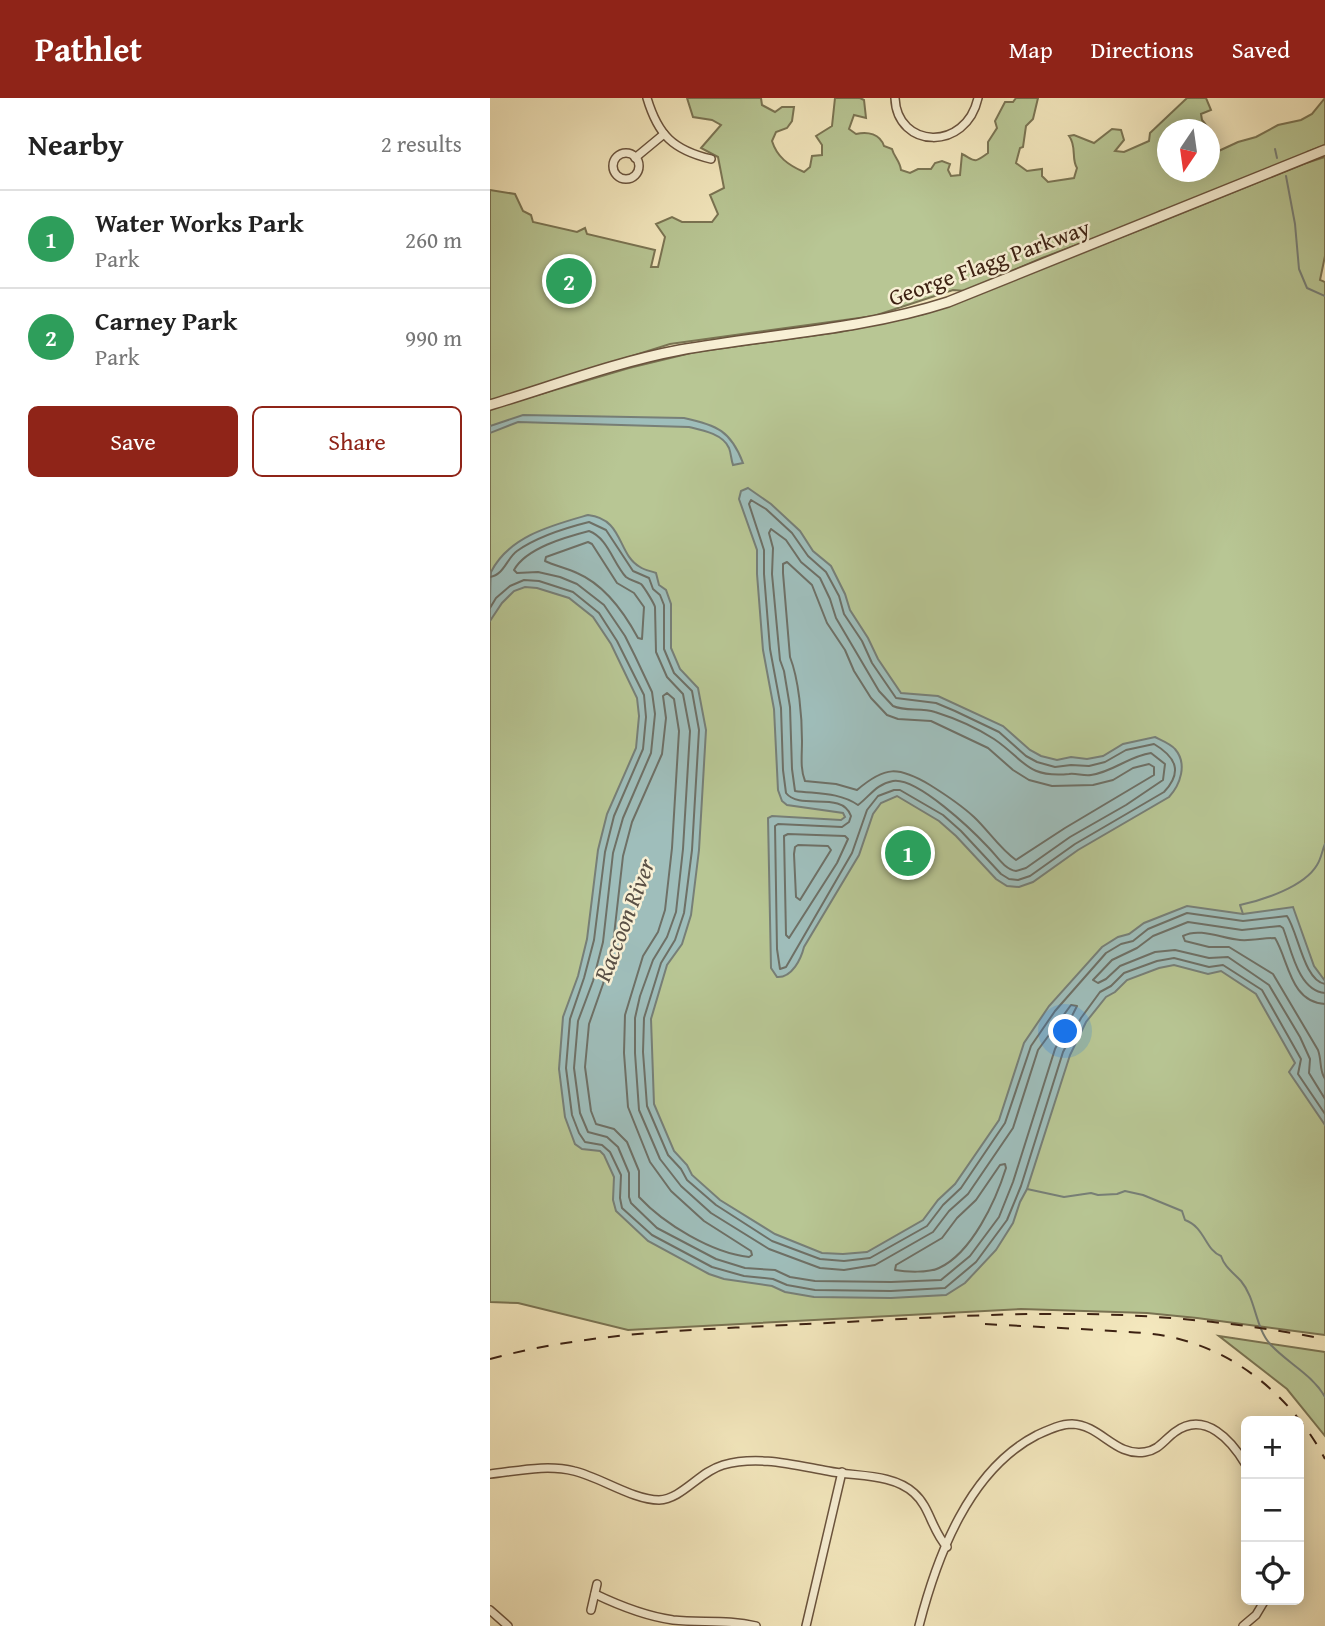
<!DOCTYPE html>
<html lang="en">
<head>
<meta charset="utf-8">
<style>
  :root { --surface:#fff; --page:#f2f2f2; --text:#222; --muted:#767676; --line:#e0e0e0; --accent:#8f2418 }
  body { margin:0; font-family:"Gentium Book Plus",serif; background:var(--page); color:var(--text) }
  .controls { position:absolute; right:21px; bottom:21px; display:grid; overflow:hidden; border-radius:10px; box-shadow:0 4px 18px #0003 }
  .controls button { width:63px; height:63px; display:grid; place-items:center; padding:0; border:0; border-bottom:2px solid var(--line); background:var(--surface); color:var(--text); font:35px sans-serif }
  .compass { position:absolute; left:667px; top:21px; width:63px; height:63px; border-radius:50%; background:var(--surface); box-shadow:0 4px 18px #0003; rotate:193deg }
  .you { position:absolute; left:576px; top:934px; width:24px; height:24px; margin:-18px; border:5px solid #fff; border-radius:50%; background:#1a73e8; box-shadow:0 0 0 10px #1a73e833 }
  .badge { display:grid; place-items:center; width:46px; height:46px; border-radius:50%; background:var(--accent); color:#fff; font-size:23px; font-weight:700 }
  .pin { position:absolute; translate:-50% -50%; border:4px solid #fff; box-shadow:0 2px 7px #0006 }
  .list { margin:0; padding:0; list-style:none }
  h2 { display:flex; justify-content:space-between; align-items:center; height:91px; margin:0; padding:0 28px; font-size:30px }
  h2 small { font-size:23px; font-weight:400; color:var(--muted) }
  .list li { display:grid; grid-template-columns:46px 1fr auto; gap:21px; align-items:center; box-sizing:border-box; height:98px; padding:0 28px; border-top:2px solid var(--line) }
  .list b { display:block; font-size:26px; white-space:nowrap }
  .list p { margin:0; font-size:23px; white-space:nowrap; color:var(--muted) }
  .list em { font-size:23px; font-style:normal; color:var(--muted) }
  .actions { display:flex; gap:14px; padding:21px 28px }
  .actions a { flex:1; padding:16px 0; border:2px solid var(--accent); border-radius:10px; text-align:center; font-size:24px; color:var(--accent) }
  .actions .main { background:var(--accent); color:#fff }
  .icon { flex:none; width:38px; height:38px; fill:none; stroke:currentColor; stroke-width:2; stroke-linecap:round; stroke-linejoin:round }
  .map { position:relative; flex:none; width:835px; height:1528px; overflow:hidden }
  header { display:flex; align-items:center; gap:42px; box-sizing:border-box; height:98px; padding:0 35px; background:var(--accent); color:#fff }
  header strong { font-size:33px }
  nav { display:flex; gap:38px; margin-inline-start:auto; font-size:24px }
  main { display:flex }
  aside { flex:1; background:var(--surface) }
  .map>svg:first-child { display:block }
</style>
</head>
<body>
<header>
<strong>Pathlet</strong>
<nav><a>Map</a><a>Directions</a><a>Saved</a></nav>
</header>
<main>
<aside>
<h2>Nearby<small>2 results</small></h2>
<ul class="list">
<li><span class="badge" style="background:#2e9e5b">1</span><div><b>Water Works Park</b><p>Park</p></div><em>260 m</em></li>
<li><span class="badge" style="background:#2e9e5b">2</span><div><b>Carney Park</b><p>Park</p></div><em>990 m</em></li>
</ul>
<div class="actions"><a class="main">Save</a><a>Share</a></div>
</aside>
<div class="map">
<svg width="835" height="1528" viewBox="0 0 835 1528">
  <rect width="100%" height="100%" fill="#f4e8be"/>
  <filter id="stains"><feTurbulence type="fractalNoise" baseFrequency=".00286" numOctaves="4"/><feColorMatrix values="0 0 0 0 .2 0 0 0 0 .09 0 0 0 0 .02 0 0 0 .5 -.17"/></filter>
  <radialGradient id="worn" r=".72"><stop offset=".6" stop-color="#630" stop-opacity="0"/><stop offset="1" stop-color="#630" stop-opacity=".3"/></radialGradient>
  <g fill="#b8c694" stroke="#7a7453" stroke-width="2">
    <path d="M197,0H271L272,7L285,14L292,9H304L302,23L297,30L286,34L282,43C287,59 298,67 314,74L320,69L322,58L332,57V47L326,38L342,28L345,0H370L374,2L376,20L364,17L359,31L366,36C378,33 390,36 394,48L402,51C404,59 410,63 411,72L420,75L428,71H441L445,65L452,63L460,66L458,72L461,78L470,77L472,56C486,63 483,66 498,55V44L507,30L505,23L515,4H523L526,0H548L543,21L536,28L533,49L530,50L526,65L537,73L552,71V78L558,84L584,80L587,70C581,61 587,48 579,38L584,37L604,45L622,31L631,32L634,42L625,53L634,54L659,43L660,35L697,0H716L721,12L711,16L712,22L717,28L715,31L678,32V74H720V57L748,44L766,39L788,27L811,22L822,16L835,0V47L817,54V57L689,108L670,113L658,120L552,160L476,193L463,192L384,218L180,246L0,303V92L25,96L33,113L41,117L43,124L87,134L95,130L97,136L165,152L161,169H168L175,139L166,126L182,119L192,124H222L228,116L220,97L234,90L228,59L211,50L231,27L222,22L203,19Z"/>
    <polygon points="835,59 835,158 830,182 835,184 835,1237 707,1220 657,1215 531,1211 138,1232 28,1205 0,1204 0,311 139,270 205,254 350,234 434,216 665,126 813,66"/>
    <polygon points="729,1238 835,1254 835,1338 797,1291"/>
  </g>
  <g fill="#9fbebb" stroke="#777f77" stroke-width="2">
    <path d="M33,317L194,320C227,327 241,333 253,365L243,367C241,361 241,355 239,350C233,336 212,332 199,329L28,324L0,335V328Z"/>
    <path d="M258,390L281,406L310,433L323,453L341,468L355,496L360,512L378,540L388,561L411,595L448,598L513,628L540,652L551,658L567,662L581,659L597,661L613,658L633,646L665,639C671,642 681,646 685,651C698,666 690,687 679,699L588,752L543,784L529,789L517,788L506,781L466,738L449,723L407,698L391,705L383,716L369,757L314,849C311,861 302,880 287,879L281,870L278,720L282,718L351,722L355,719L353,715L297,707L292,703L288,692L284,611L273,552L267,476V452L249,401L251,393Z"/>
    <path d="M98,417C134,421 127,456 150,469C154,472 161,473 166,475L169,487L176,492L181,506V550L190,571L208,590L216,632L209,752L201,817L192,846L177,867L161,921L164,1006L184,1053L197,1067L202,1077L230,1102L285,1136L332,1155L353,1156L377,1154L433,1122L448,1102L465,1086L509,1022L534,945L559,908L612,849L628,839L639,836L654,825L697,808L753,816L803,809L824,868L835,883V1027L799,974L805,965L766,896L731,873L718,876L684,867L669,870L637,882L625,894L616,899L596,924L580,957L537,1091L530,1104L523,1125L506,1152L475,1185L456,1197L401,1200L324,1199L295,1194L282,1188L234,1181L219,1176L158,1143L126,1113L123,1102L124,1079L114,1057L110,1053L92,1051L85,1046L82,1038L75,1019L69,971L73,919L88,878L97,841L108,752L117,716L146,650L149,618L147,600L121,546L103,519L79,500L47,490L35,489L24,493L12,505L0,523C0,512 0,483 1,474C19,438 63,427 98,417Z"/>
  </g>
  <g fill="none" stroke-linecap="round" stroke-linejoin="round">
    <g stroke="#6e7066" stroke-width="2">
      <path d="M261,402L276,411L302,435L318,458L336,474L349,498L354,516L372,543L382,565L406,600L446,605L465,613L509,634L536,658L547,664L565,669L581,667L599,668L615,664L636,652L664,646C686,659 693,674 674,694L585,746L540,778L528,782L519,781L511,776L471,733L453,717L410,692H404L388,698L377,712L362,755L296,869L290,871L287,851L285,728L288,726L352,729L359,724L361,718C352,692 310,713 296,695L293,672L291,610L280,551L274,476V452L259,406Z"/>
      <path d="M281,431L296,442L311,464L330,480L340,501L346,520L389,593L403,608C416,614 431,609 445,614C464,620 487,630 504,641C535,662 536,680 579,676C586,675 593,678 601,677C623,674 639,658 661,655L675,666L673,682L636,707L580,739L536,770L526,773C514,771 507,758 498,749C482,732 427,679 403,683C386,686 380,698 368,707C349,694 327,696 305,693L302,671L300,609L294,573L290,562L282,476L283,450L279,435Z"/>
      <path d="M99,433C118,440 123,465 136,479C141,483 146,483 151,486C154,489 164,505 165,509L166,554L177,579L193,596L200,633L193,751L186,814L177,839L163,862L150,898L145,920V955L149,1012L170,1061L191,1088L221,1115L279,1151L330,1170L354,1172L385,1167L443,1134L459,1113L478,1096L523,1030L548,952L581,907L587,908L565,951L523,1084L509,1119L480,1158L451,1182L401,1184L325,1183L300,1179L285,1172L255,1170L226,1161L167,1130L141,1105L139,1099V1075L128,1049L117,1039L98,1034L90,1015L84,970L88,923L103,883L113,844L123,755L133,720L161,655L165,616L162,594L145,558L135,538L114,507L87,486L70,479L48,474L27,475L24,472C36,450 76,439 99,433Z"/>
      <path d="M98,444L102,446L127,485L144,495L154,509L152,541L148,540C134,514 115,487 87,475C77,470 65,468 55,463L56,459Z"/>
      <path d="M297,464L322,487L337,525L355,552L364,573L381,600L397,617L408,621L441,623L498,650L523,672L539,682L562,688L603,687L623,682L643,670L659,666L664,669V677L575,730L526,762C510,751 498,732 484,719C470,706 456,697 440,687C408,668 395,668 367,692L346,686L315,683C310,671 312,657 312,643C312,619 309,582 300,559L293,475V466Z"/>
      <path d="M0,479C14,477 17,460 27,453C48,438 75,430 99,424L116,432L143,473L159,480L163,491L170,497L174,507V551L184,575L202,593L209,632L202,752L194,815L185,842L171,865L154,920L153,954L157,1008L178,1057L191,1071L197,1082L226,1107L282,1143L330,1161L354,1163L380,1160L437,1128L453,1107L471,1090L515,1025L541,948L565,913L616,855L631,846L643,843L658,831L697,815L753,823L797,818C808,834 814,883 835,886"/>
      <polyline points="0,510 6,500 20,488 34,482 49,483 83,494 109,515 127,543 154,597 156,619 153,651 124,718 115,754 104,842 94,880 80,921 76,970 82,1017 89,1035 95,1044 112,1047 120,1054 131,1077 130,1100 132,1110 162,1137 222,1169 254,1178 283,1181 297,1187 325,1192 401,1193 455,1190 486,1164 517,1122 531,1088 573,954 591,920 610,894 621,888 634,875 667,863 684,860 719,869 733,867 772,892 811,961 808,976 835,1016"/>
      <path d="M177,595L184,601L189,633L182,750L175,812L168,834L153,858L135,917L134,955L138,1009L160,1064L181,1093L214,1123L261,1153L262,1157L259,1159C222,1155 174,1126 149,1099V1073L137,1044L124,1031L106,1026L101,1013L95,969L99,926L113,886L123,846L133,758L142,724L172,656L176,620L173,598Z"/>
      <polygon points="298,736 355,738 358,741 347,765 299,840 296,837 294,738"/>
      <polygon points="308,747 338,748 341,752 310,802 306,799 304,756 305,749"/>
      <path d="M835,895C808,893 801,850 793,830L790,828L752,832L698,824L663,838L647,850L622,862L603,882L608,885L616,881L630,868L665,854L685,852L719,860L738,859L779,887L810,939L820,961L819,975L835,1001"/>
      <path d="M835,906C800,904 799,863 785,840C773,840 762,843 750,842C733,841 710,829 693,838L695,843L719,849H739L783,876L828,952C832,963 829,972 835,981"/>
      <path d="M515,1066L516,1070C506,1102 482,1155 449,1170C439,1175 416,1174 405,1172L406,1167L452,1140L467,1120L486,1102L510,1067Z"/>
    </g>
    <g stroke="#777f77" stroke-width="2">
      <polyline points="785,51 787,60"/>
      <polyline points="796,78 805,126 809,171 817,190 835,198"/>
      <path d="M753,816L750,807C773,802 814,789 827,767C831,761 832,753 835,746"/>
      <path d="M537,1091L574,1099L601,1095L608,1097L627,1096L635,1093L653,1097L692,1113L695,1122C715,1129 715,1152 731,1158C735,1170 743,1174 751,1183C766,1201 765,1229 780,1246C797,1265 822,1276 835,1299"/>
    </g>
    <defs>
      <g id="minor">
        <path d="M157,0C168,37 183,52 221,61"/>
        <path d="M405,0C407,51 476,54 488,0"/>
        <circle cx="136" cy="68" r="13"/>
        <polyline points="145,60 174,36"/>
        <path d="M0,1376C27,1373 57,1366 84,1373C110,1379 143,1402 169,1402C192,1401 209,1374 233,1367C268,1357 304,1367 338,1373C366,1379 402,1375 424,1395C440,1409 442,1433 457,1449"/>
        <path d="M105,1496C130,1508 155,1518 183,1522C211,1525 238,1521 266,1528"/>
        <polyline points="0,1512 18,1528"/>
        <polyline points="101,1512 107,1486"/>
        <polyline points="316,1528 352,1374"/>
        <path d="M429,1528C447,1458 479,1372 547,1337C558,1332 570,1326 582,1326C611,1327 625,1359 655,1354C669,1352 674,1342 685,1334C715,1312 742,1343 756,1367"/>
        <polyline points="753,1528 766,1517 775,1502"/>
      </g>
      <path id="tertiary" d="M0,307C63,288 126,264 190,252C280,236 371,232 458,204L835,52"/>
    </defs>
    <use href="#minor" stroke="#6a533d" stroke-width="10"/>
    <use href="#tertiary" stroke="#6a533d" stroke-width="12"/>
    <use href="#minor" stroke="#f8f0d5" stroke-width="7"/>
    <use href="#tertiary" stroke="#f8f0d5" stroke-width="9"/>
    <g stroke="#3c2112" stroke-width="2" stroke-dasharray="12 12" stroke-linecap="butt">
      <path d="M495,1226C533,1228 571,1230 608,1232C635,1234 663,1234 689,1241C752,1257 805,1304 835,1361"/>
      <path d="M0,1261C103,1233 210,1232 316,1226C404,1222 493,1215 581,1216C666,1216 752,1225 835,1241"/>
    </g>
  </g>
  <g text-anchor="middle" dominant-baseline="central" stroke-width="5" stroke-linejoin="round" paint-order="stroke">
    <g font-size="23" fill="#3c2112" stroke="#f8f0d5">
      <text transform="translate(499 164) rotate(-20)">George Flagg Parkway</text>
    </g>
    <g font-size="24" font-style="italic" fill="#5a5045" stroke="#f8f0d5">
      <text transform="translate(134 822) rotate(-69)">Raccoon River</text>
    </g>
  </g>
  <rect width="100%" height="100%" filter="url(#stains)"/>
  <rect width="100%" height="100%" fill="url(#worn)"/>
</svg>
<div class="controls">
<button>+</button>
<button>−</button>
<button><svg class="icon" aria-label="locate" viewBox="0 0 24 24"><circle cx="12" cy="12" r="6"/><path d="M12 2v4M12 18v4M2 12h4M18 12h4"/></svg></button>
</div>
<svg class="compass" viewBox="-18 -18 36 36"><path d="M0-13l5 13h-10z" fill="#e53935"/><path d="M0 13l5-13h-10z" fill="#767676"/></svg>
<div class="you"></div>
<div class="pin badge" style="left:418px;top:755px;background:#2e9e5b">1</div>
<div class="pin badge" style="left:79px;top:183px;background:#2e9e5b">2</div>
</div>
</main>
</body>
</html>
